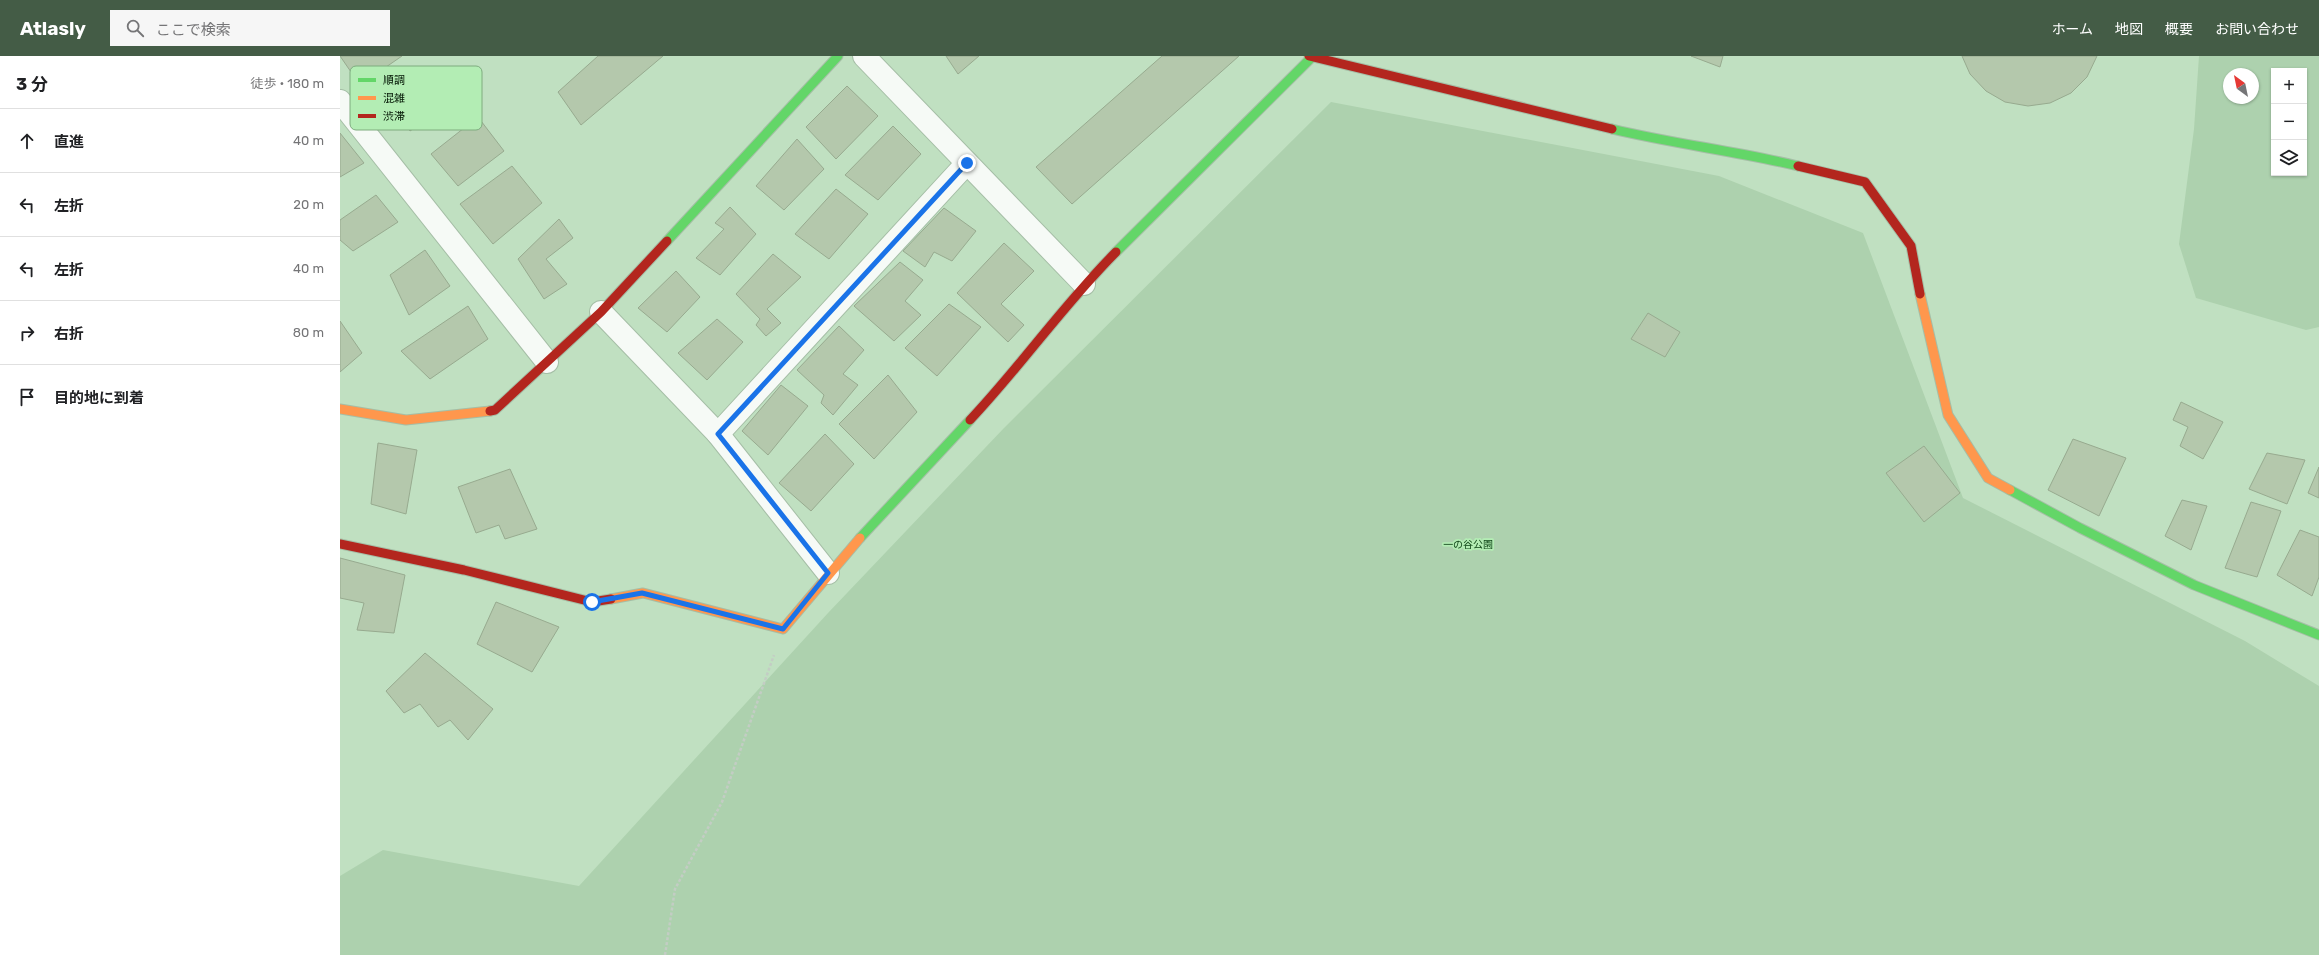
<!DOCTYPE html>
<html lang="ja">
<head>
<meta charset="utf-8">
<style>
  :root { --surface:#fff; --page:#f6f6f6; --text:#202124; --muted:#757577; --line:#e0e0e0; --accent:#445c46 }
  body { margin:0; font-family:Rubik,"Noto Sans JP",sans-serif; background:var(--page); color:var(--text) }
  .controls { position:absolute; right:12px; top:12px; display:grid; overflow:hidden; border-radius:0px; box-shadow:0 1px 3px #0004 }
  .controls button { width:36px; height:36px; display:grid; place-items:center; padding:0; border:0; border-bottom:1px solid var(--line); background:var(--surface); color:var(--text); font:20px sans-serif }
  .compass { position:absolute; left:1883px; top:12px; width:36px; height:36px; border-radius:50%; background:var(--surface); box-shadow:0 1px 3px #0004; rotate:327deg }
  .stop { position:absolute; width:12px; height:12px; margin:-9px; border:3px solid #1a73e8; border-radius:50%; background:#fff }
  .stop.end { background:#1a73e8; border-color:#fff; box-shadow:0 1px 4px #0008 }
  .list { margin:0; padding:0; list-style:none }
  h2 { display:flex; justify-content:space-between; align-items:center; height:52px; margin:0; padding:0 16px; font-size:17px }
  h2 small { font-size:13px; font-weight:400; color:var(--muted) }
  .list li { display:grid; grid-template-columns:26px 1fr auto; gap:12px; align-items:center; box-sizing:border-box; height:64px; padding:0 16px; border-top:1px solid var(--line) }
  .list b { display:block; font-size:15px; white-space:nowrap }
  .list em { font-size:13px; font-style:normal; color:var(--muted) }
  .icon { flex:none; width:22px; height:22px; fill:none; stroke:currentColor; stroke-width:2; stroke-linecap:round; stroke-linejoin:round }
  .map { position:relative; flex:none; width:1979px; height:899px; overflow:hidden }
  header { display:flex; align-items:center; gap:24px; box-sizing:border-box; height:56px; padding:0 20px; background:var(--accent); color:#fff }
  header strong { font-size:19px }
  nav { display:flex; gap:22px; margin-inline-start:auto; font-size:14px }
  .search { width:280px; height:36px; background:var(--page); display:flex; align-items:center; gap:10px; box-sizing:border-box; padding:0 14px; border-radius:0px; color:var(--muted); font-size:15px }
  main { display:flex }
  aside { flex:1; background:var(--surface) }
  .map>svg:first-child { display:block }
</style>
</head>
<body>
<header>
<strong>Atlasly</strong>
<div class="search"><svg class="icon" aria-label="search" viewBox="0 0 24 24"><circle cx="10" cy="10" r="6"/><path d="M15 15l6 6"/></svg>ここで検索</div>
<nav><a>ホーム</a><a>地図</a><a>概要</a><a>お問い合わせ</a></nav>
</header>
<main>
<aside>
<h2>3 分<small>徒歩 · 180 m</small></h2>
<ul class="list">
<li><svg class="icon" aria-label="ahead" viewBox="0 0 24 24"><path d="M12 20V5M6 11l6-6 6 6"/></svg><div><b>直進</b></div><em>40 m</em></li>
<li><svg class="icon" aria-label="left" viewBox="0 0 24 24"><path d="M17 20v-9H6M10 6l-5 5 5 5"/></svg><div><b>左折</b></div><em>20 m</em></li>
<li><svg class="icon" aria-label="left" viewBox="0 0 24 24"><path d="M17 20v-9H6M10 6l-5 5 5 5"/></svg><div><b>左折</b></div><em>40 m</em></li>
<li><svg class="icon" aria-label="right" viewBox="0 0 24 24"><path d="M7 20v-9h11M14 6l5 5-5 5"/></svg><div><b>右折</b></div><em>80 m</em></li>
<li><svg class="icon" aria-label="arrive" viewBox="0 0 24 24"><path d="M6 21V4h12l-3 4 3 4H6"/></svg><div><b>目的地に到着</b></div></li>
</ul>
</aside>
<div class="map">
<svg width="1979" height="899" viewBox="0 0 1979 899">
  <rect width="100%" height="100%" fill="#c0e0c1"/>
  <g fill="#add1ae" fill-rule="evenodd">
    <path d="M1859,0H1979V271L1966,274L1856,242L1839,188L1854,73ZM1934,15H1964V117H1934ZM1889,18H1913V42H1889Z"/>
    <polygon points="991,46 1379,120 1523,177 1623,442 1905,585 1979,630 1979,899 0,899 0,820 43,794 239,830 488,557 664,372"/>
  </g>
  <g fill="#b4c8ac" stroke="#97aa8f">
    <polygon points="0,0 62,0 20,29"/>
    <polygon points="258,0 323,0 241,69 218,36"/>
    <polygon points="606,0 639,0 618,18"/>
    <polygon points="822,0 899,0 732,148 696,111"/>
    <polygon points="1351,0 1383,0 1380,11"/>
    <polygon points="1622,0 1757,0 1747,21 1731,37 1710,47 1688,50 1665,46 1646,35 1630,18"/>
    <polygon points="88,11 119,41 70,75 47,40"/>
    <polygon points="507,30 538,60 496,103 466,71"/>
    <polygon points="138,61 164,95 118,130 91,98"/>
    <polygon points="553,70 581,98 538,144 505,119"/>
    <polygon points="0,77 24,107 0,121"/>
    <polygon points="457,83 484,113 444,154 416,130"/>
    <polygon points="172,110 202,147 153,188 120,148"/>
    <polygon points="496,133 528,158 489,203 455,178"/>
    <polygon points="36,139 58,166 13,195 0,184 0,164"/>
    <polygon points="390,151 416,178 380,219 356,202 384,173 375,167"/>
    <polygon points="604,152 636,175 612,205 594,196 585,211 563,195"/>
    <polygon points="219,163 233,182 206,203 227,228 204,243 178,203"/>
    <polygon points="664,187 694,215 661,248 684,269 668,286 617,237"/>
    <polygon points="85,194 110,230 69,259 50,219"/>
    <polygon points="433,198 461,221 427,253 441,267 426,280 416,269 420,263 396,238"/>
    <polygon points="560,206 583,224 565,245 581,259 554,285 514,250"/>
    <polygon points="336,215 360,241 327,276 298,252"/>
    <polygon points="609,248 641,271 597,320 565,292"/>
    <polygon points="128,250 148,283 90,323 61,295"/>
    <polygon points="1308,257 1340,276 1325,301 1291,283"/>
    <polygon points="377,263 403,286 367,324 338,297"/>
    <polygon points="0,265 22,297 0,316"/>
    <polygon points="499,270 524,294 503,318 518,329 493,359 481,347 484,339 457,314"/>
    <polygon points="548,319 577,356 534,403 499,368"/>
    <polygon points="441,329 468,350 428,399 402,375"/>
    <polygon points="1841,346 1883,366 1863,403 1840,390 1848,371 1833,364"/>
    <polygon points="485,378 514,408 471,455 439,427"/>
    <polygon points="1733,383 1786,402 1759,460 1708,434"/>
    <polygon points="38,387 77,394 66,458 31,448"/>
    <polygon points="1584,390 1620,437 1584,466 1546,417"/>
    <polygon points="1927,397 1965,404 1947,448 1909,433"/>
    <polygon points="1979,411 1979,442 1968,437"/>
    <polygon points="170,413 197,473 165,483 159,469 136,477 118,431"/>
    <polygon points="1842,444 1867,450 1851,494 1825,480"/>
    <polygon points="1911,446 1941,455 1917,521 1885,512"/>
    <polygon points="1960,474 1979,481 1979,521 1972,540 1937,519"/>
    <polygon points="0,502 65,519 54,577 17,574 24,547 0,542"/>
    <polygon points="156,546 219,571 192,616 137,588"/>
    <polygon points="85,597 153,653 128,684 110,664 98,671 80,648 64,657 46,635"/>
  </g>
  <g fill="none" stroke-linecap="round" stroke-linejoin="round">
    <defs>
      <g id="street">
        <polyline points="524,0 744,228"/>
        <polyline points="0,45 207,306"/>
        <polyline points="261,256 378,378 488,517"/>
        <polyline points="378,378 627,107"/>
      </g>
      <g id="fast">
        <path d="M1272,73C1334,88 1396,95 1458,110"/>
        <polyline points="327,185 498,0"/>
        <polyline points="776,196 971,2"/>
        <polyline points="1670,434 1740,472 1854,529 1979,579"/>
        <polyline points="520,482 630,364"/>
      </g>
      <g id="slow">
        <polyline points="1580,238 1608,359 1648,422 1670,434"/>
        <polyline points="0,353 66,364 150,355"/>
        <polyline points="271,543 303,537 443,573 520,482"/>
      </g>
      <g id="jam">
        <polyline points="969,0 1272,73"/>
        <polyline points="1458,110 1525,126 1571,190 1580,238"/>
        <polyline points="150,355 155,354 261,256 327,185"/>
        <path d="M630,364C681,310 724,248 776,196"/>
        <polyline points="0,488 124,514 252,546 271,543"/>
      </g>
    </defs>
    <use href="#street" stroke="#a5bea6" stroke-width="24"/>
    <use href="#fast" stroke="#a5bea6" stroke-width="11"/>
    <use href="#slow" stroke="#a5bea6" stroke-width="11"/>
    <use href="#jam" stroke="#a5bea6" stroke-width="11"/>
    <polyline stroke="#c3cdc4" stroke-width="2.5" stroke-dasharray="3 2" stroke-linecap="butt" points="325,899 335,833 382,746 434,599"/>
    <use href="#street" stroke="#f6faf6" stroke-width="22"/>
    <use href="#fast" stroke="#63d668" stroke-width="9"/>
    <use href="#slow" stroke="#ff974d" stroke-width="9"/>
    <use href="#jam" stroke="#b3261e" stroke-width="9"/>
  </g>
  <g fill="none" stroke-linecap="round" stroke-linejoin="round">
    <polyline stroke="#1a73e8" stroke-width="5" points="252,546 302,537 443,573 488,517 378,378 627,107"/>
  </g>
  <g text-anchor="middle" dominant-baseline="central" stroke-width="3.5" stroke-linejoin="round" paint-order="stroke">
    <g font-size="10" fill="#0d4315" stroke="#b3edb4">
      <text x="1128" y="489">一の谷公園</text>
    </g>
  </g>
  <rect x="10" y="10" width="132" height="64" rx="6" fill="#b3edb4" stroke="#7eac7f" stroke-width="1"/>
  <rect x="18" y="22" width="18" height="4" fill="#63d668"/>
  <rect x="18" y="40" width="18" height="4" fill="#ff974d"/>
  <rect x="18" y="58" width="18" height="4" fill="#b3261e"/>
  <g font-size="11" fill="#021503">
    <text x="43" y="28">順調</text>
    <text x="43" y="46">混雑</text>
    <text x="43" y="64">渋滞</text>
  </g>
</svg>
<div class="controls">
<button>+</button>
<button>−</button>
<button><svg class="icon" aria-label="layers" viewBox="0 0 24 24"><path d="M12 4l9 5-9 5-9-5zM3 14l9 5 9-5"/></svg></button>
</div>
<svg class="compass" viewBox="-18 -18 36 36"><path d="M0-13l5 13h-10z" fill="#e53935"/><path d="M0 13l5-13h-10z" fill="#757577"/></svg>
<div class="stop" style="left:252px;top:546px"></div>
<div class="stop end" style="left:627px;top:107px"></div>
</div>
</main>
</body>
</html>
